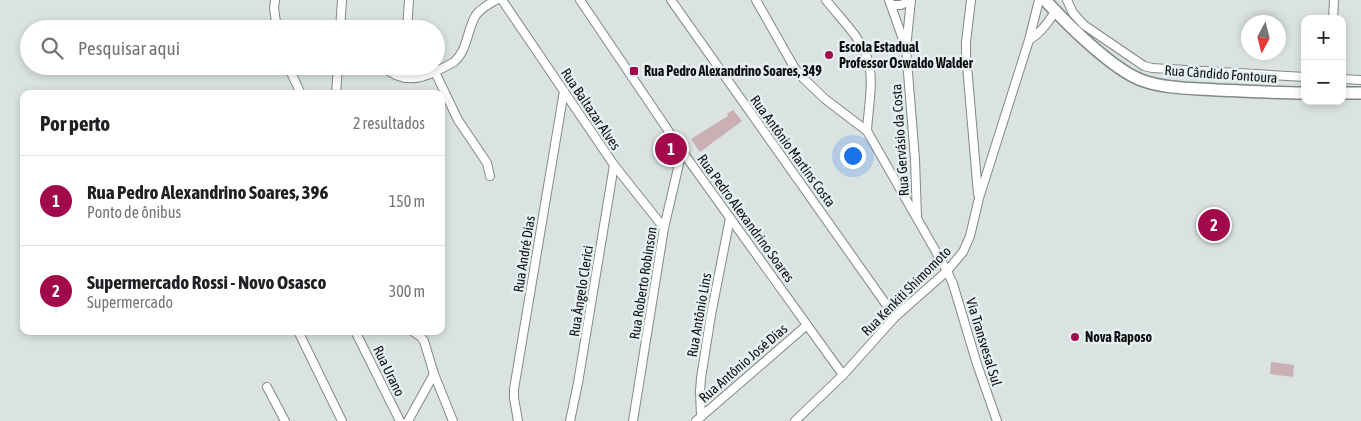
<!DOCTYPE html>
<html lang="pt">
<head>
<meta charset="utf-8">
<style>
  :root { --surface:#fff; --page:#f2f2f2; --text:#202124; --muted:#757577; --line:#e0e0e0; --accent:#a1094a }
  body { margin:0; font-family:"Asap Condensed",sans-serif; background:var(--page); color:var(--text) }
  .controls { position:absolute; right:15px; top:15px; display:grid; overflow:hidden; border-radius:10px; box-shadow:0 2px 8px #0003 }
  .controls button { width:45px; height:45px; display:grid; place-items:center; padding:0; border:0; border-bottom:1px solid var(--line); background:var(--surface); color:var(--text); font:25px sans-serif }
  .compass { position:absolute; left:1241px; top:15px; width:45px; height:45px; border-radius:50%; background:var(--surface); box-shadow:0 2px 8px #0003; rotate:187deg }
  .you { position:absolute; left:852px; top:155px; width:18px; height:18px; margin:-12px; border:4px solid #fff; border-radius:50%; background:#1a73e8; box-shadow:0 0 0 8px #1a73e833 }
  .badge { display:grid; place-items:center; width:32px; height:32px; border-radius:50%; background:var(--accent); color:#fff; font-size:16px; font-weight:700 }
  .pin { position:absolute; translate:-50% -50%; border:2px solid #fff; box-shadow:0 1px 5px #0006 }
  .list { margin:0; padding:0; list-style:none }
  h2 { display:flex; justify-content:space-between; align-items:center; height:65px; margin:0; padding:0 20px; font-size:21px }
  h2 small { font-size:16px; font-weight:400; color:var(--muted) }
  .list li { display:grid; grid-template-columns:32px 1fr auto; gap:15px; align-items:center; box-sizing:border-box; height:90px; padding:0 20px; border-top:1px solid var(--line) }
  .list b { display:block; font-size:19px; white-space:nowrap }
  .list p { margin:0; font-size:16px; white-space:nowrap; color:var(--muted) }
  .list em { font-size:16px; font-style:normal; color:var(--muted) }
  .icon { flex:none; width:28px; height:28px; fill:none; stroke:currentColor; stroke-width:2; stroke-linecap:round; stroke-linejoin:round }
  .map { position:relative; flex:none; width:1361px; height:421px; overflow:hidden }
  .search { position:absolute; background:var(--surface); box-shadow:0 2px 8px #0003; left:20px; top:20px; width:425px; height:55px; display:flex; align-items:center; gap:12px; box-sizing:border-box; padding:0 18px; border-radius:28px; color:var(--muted); font-size:19px }
  .panel { position:absolute; background:var(--surface); box-shadow:0 2px 8px #0003; left:20px; top:90px; width:425px; height:245px; border-radius:10px }
  .map>svg:first-child { display:block }
</style>
</head>
<body>
<div class="map">
<svg width="1361" height="421" viewBox="0 0 1361 421">
  <rect width="100%" height="100%" fill="#dae2e2"/>
  <g fill="#caafb4">
    <polygon points="733,110 742,121 700,152 691,139 728,116 727,114"/>
    <polygon points="1271,362 1294,365 1293,377 1270,374"/>
  </g>
  <g fill="none" stroke-linecap="round" stroke-linejoin="round">
    <defs>
      <g id="street">
        <polyline points="275,0 274,8 277,29"/>
        <polyline points="502,0 614,165 664,228"/>
        <polyline points="580,0 682,151 843,375"/>
        <polyline points="671,0 895,317"/>
        <polyline points="756,0 794,67 803,78 825,99 867,131 947,271 953,284 977,364 997,421"/>
        <path d="M826,0C839,17 861,38 867,57C875,78 868,109 867,131"/>
        <polyline points="889,0 905,45"/>
        <polyline points="911,0 906,48 915,159 917,217"/>
        <polyline points="971,0 966,42 966,54 978,194"/>
        <polyline points="1067,0 1073,13 1084,25 1144,66 1152,68 1305,77"/>
        <polyline points="892,5 901,5 911,0"/>
        <polyline points="1333,19 1334,0"/>
        <polyline points="340,29 342,0"/>
        <polyline points="407,29 409,0"/>
        <path d="M1029,40C1041,33 1048,22 1055,12"/>
        <polyline points="288,66 301,94"/>
        <path d="M383,66C406,89 431,75 454,62C468,50 467,29 476,15C481,8 489,4 496,0"/>
        <polyline points="435,72 458,120 487,163 490,176"/>
        <polyline points="405,78 406,66"/>
        <polyline points="1342,79 1361,80"/>
        <polyline points="336,94 338,66"/>
        <polyline points="298,331 342,421"/>
        <polyline points="355,331 400,421"/>
        <polyline points="412,331 420,336 424,341 434,374 453,421"/>
        <polyline points="267,387 285,421"/>
        <polyline points="701,416 700,391 701,378 711,315 730,218"/>
        <polyline points="408,421 434,374"/>
        <polyline points="518,421 514,398 514,389 564,91"/>
        <polyline points="570,421 578,383 614,165"/>
        <polyline points="633,421 664,228 682,151"/>
        <polyline points="696,421 807,325"/>
        <polyline points="795,421 843,375 895,317 947,271 963,252 970,236 979,198 1029,40 1039,0"/>
      </g>
      <g id="secondary">
        <path d="M1045,0C1067,24 1111,68 1141,80C1165,89 1192,88 1217,90C1246,91 1275,93 1305,93"/>
        <polyline points="1342,93 1361,93"/>
      </g>
    </defs>
    <use href="#street" stroke="#818989" stroke-width="10"/>
    <use href="#secondary" stroke="#818989" stroke-width="14"/>
    <use href="#street" stroke="#fff" stroke-width="8"/>
    <use href="#secondary" stroke="#fff" stroke-width="11"/>
  </g>
  <g fill="#a1094a" stroke="#e7f0f0" stroke-width="2">
    <circle cx="829" cy="55" r="5"/>
    <rect x="629" y="66" width="10" height="10" rx="2.5"/>
    <circle cx="1075" cy="337" r="5"/>
  </g>
  <g text-anchor="middle" dominant-baseline="central" stroke-width="5" stroke-linejoin="round" paint-order="stroke">
    <g font-size="14" font-weight="bold" fill="#0c0f0f" stroke="#e7f0f0" text-anchor="start">
      <text x="839" y="47">Escola Estadual<tspan x="839" dy="16">Professor Oswaldo Walder</tspan></text>
      <text x="644" y="71">Rua Pedro Alexandrino Soares, 349</text>
      <text x="1085" y="337">Nova Raposo</text>
    </g>
    <g font-size="14" fill="#0c0f0f" stroke="#e7f0f0">
      <text transform="translate(1221 74) rotate(4)">Rua Cândido Fontoura</text>
      <text transform="translate(591 109) rotate(56)">Rua Baltazar Alves</text>
      <text transform="translate(900 140) rotate(-94)">Rua Gervásio da Costa</text>
      <text transform="translate(793 151) rotate(54)">Rua Antônio Martins Costa</text>
      <text transform="translate(746 218) rotate(54)">Rua Pedro Alexandrino Soares</text>
      <text transform="translate(524 254) rotate(-81)">Rua André Dias</text>
      <text transform="translate(643 283) rotate(-81)">Rua Roberto Robinson</text>
      <text transform="translate(581 291) rotate(-81)">Rua Ângelo Clerici</text>
      <text transform="translate(906 291) rotate(-45)">Rua Kenkiti Shimomoto</text>
      <text transform="translate(699 315) rotate(-80)">Rua Antônio Lins</text>
      <text transform="translate(984 342) rotate(73)">Via Transvesal Sul</text>
      <text transform="translate(743 363) rotate(-41)">Rua Antônio José Dias</text>
      <text transform="translate(389 371) rotate(64)">Rua Urano</text>
    </g>
  </g>
</svg>
<div class="controls">
<button>+</button>
<button>−</button>
</div>
<svg class="compass" viewBox="-18 -18 36 36"><path d="M0-13l5 13h-10z" fill="#e53935"/><path d="M0 13l5-13h-10z" fill="#757577"/></svg>
<div class="you"></div>
<div class="pin badge" style="left:671px;top:149px">1</div>
<div class="pin badge" style="left:1214px;top:225px">2</div>
<div class="search"><svg class="icon" aria-label="search" viewBox="0 0 24 24"><circle cx="10" cy="10" r="6"/><path d="M15 15l6 6"/></svg>Pesquisar aqui</div>
<section class="panel">
<h2>Por perto<small>2 resultados</small></h2>
<ul class="list">
<li><span class="badge">1</span><div><b>Rua Pedro Alexandrino Soares, 396</b><p>Ponto de ônibus</p></div><em>150 m</em></li>
<li><span class="badge">2</span><div><b>Supermercado Rossi - Novo Osasco</b><p>Supermercado</p></div><em>300 m</em></li>
</ul>
</section>
</div>
</body>
</html>
